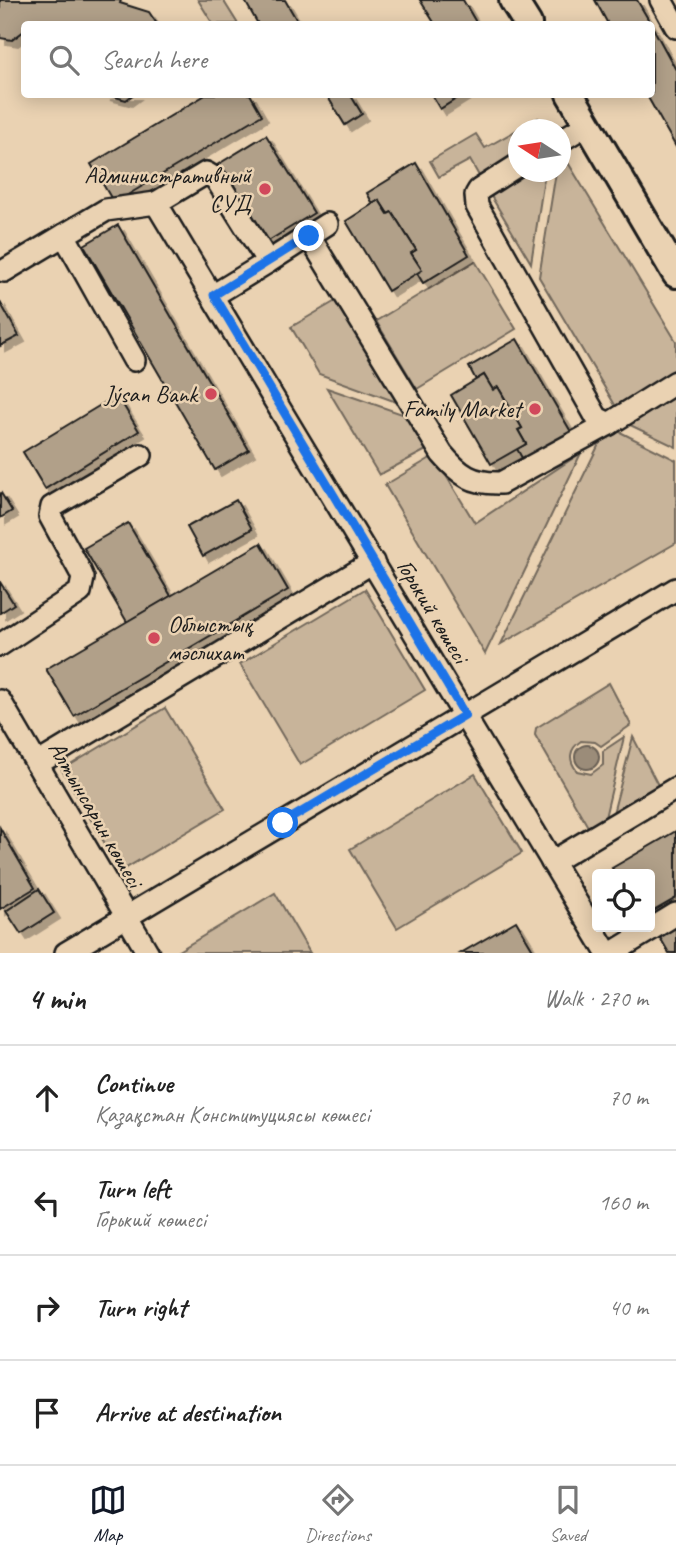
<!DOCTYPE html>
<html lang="en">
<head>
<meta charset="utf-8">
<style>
  :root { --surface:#fff; --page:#f6f6f6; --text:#222; --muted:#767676; --line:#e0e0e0; --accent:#111827 }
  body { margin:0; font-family:Caveat,sans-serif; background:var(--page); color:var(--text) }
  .controls { position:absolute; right:21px; bottom:21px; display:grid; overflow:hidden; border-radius:7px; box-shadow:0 4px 18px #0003 }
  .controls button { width:63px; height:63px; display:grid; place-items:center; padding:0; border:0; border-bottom:2px solid var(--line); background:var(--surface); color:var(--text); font:35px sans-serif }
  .compass { position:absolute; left:508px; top:119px; width:63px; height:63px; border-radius:50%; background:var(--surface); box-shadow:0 4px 18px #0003; rotate:282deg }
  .stop { position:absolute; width:21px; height:21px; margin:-16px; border:5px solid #1a73e8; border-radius:50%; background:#fff }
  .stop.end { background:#1a73e8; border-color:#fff; box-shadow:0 2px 7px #0008 }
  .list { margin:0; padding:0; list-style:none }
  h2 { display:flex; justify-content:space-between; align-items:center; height:91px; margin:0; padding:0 28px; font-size:30px }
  h2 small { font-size:23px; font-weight:400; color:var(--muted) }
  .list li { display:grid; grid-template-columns:46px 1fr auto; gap:21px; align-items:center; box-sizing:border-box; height:105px; padding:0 28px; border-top:2px solid var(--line) }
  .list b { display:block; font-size:26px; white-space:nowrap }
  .list p { margin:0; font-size:23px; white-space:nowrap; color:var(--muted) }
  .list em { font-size:23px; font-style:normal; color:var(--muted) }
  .icon { flex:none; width:38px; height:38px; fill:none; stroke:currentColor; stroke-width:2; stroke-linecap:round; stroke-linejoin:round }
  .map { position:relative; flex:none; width:676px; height:953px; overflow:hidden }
  .search { position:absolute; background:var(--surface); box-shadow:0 4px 18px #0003; left:21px; right:21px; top:21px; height:77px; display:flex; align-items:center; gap:18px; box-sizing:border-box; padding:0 24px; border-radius:7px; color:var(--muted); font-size:26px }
  .sheet { height:511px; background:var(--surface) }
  nav { display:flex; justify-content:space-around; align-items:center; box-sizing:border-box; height:98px; border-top:2px solid var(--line); background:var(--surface); font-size:19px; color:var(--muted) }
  nav a { display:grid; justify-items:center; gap:4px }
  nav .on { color:var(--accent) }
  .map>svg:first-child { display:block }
</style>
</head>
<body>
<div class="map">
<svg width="676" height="953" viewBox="0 0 676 953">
  <defs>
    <filter id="shadow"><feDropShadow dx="6" dy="6" stdDeviation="0" flood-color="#0004"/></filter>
  </defs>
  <rect width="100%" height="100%" fill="#ead2b2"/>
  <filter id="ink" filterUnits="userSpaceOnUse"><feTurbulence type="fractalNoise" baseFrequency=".0143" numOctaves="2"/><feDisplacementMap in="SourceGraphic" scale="14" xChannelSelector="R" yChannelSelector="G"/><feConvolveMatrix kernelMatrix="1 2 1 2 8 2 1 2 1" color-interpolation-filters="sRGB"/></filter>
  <g filter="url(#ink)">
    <g fill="#c8b49a" stroke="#72685b" stroke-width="2">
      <polygon points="198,0 223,0 238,24 213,24"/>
      <polygon points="538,118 544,129 518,130 518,159 482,181 470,160 439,177 430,161 476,134 485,148"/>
      <polygon points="561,151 676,341 676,375 618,410 539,277 556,172 560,172"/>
      <polygon points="522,172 545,172 531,263 488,191"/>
      <polygon points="475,261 516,329 417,389 376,321"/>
      <polygon points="339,299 402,404 319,374 291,327"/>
      <polygon points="327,388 411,417 430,448 379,475"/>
      <polygon points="676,390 676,447 626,423"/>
      <polygon points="616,430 676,460 676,543 501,644 601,440"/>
      <polygon points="581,453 485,654 385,485 434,456 475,523"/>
      <polygon points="365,589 425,690 300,765 240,664"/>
      <path d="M609,683L631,725L601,746L595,742L581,741C569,749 568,760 577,771L591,774L603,765V751L624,737L603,826L591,832L535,735L536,728Z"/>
      <polygon points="165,708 225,809 121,871 62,770"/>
      <polygon points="633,737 661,791 611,821"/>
      <polygon points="475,774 522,853 397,928 350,849"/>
      <polygon points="275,893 310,953 175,953"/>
    </g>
    <circle fill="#9b8c79" stroke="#685f54" stroke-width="2" cx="587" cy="757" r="12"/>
    <g fill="#b1a089" stroke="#1c1c1c" stroke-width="2" filter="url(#shadow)">
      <polygon points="0,0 121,0 120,3 149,12 157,24 24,24 24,31 12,40 0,38"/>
      <polygon points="247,0 285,0 299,24 258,24 245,1"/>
      <polygon points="420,0 463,0 477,24 435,24"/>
      <polygon points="595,0 637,0 651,24 608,24"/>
      <polygon points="652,26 676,70 676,147 646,94 652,94"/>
      <polygon points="104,94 134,94 126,100"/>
      <polygon points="207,94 250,94 262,115 114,203 91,164"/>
      <polygon points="326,94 350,94 362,114 345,125"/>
      <polygon points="431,94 464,94 440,109"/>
      <polygon points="266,135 314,213 265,243 217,165"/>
      <polygon points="416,163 469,255 423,283 417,273 422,270 411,253 416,250 392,212 388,214 379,200 373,204 367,193"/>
      <polygon points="379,200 388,214 392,212 416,250 411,253 422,270 388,291 346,221"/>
      <polygon points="118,225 249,450 215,470 84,245"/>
      <polygon points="0,302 19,336 0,346"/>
      <polygon points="517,339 574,437 526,465 517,449 526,444 518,430 522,428 498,387 493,390 484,375 476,380 469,367"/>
      <polygon points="484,375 493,390 498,387 522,428 518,430 526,444 491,464 451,395"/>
      <polygon points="117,395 139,431 45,489 23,452"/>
      <polygon points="1,493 12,511 0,518 0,494"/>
      <polygon points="236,500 252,529 203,556 187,527"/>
      <polygon points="128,523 171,596 127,622 84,548"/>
      <polygon points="261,543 288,590 74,716 46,669"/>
      <polygon points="0,582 14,604 0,613"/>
      <polygon points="0,828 35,888 0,909"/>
      <polygon points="676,831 676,898 650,913 650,874 616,874 612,868"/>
      <polygon points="39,889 54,913 21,934 6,911"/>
      <polygon points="676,917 676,953 669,953 655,929"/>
      <polygon points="516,921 535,953 461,953"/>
    </g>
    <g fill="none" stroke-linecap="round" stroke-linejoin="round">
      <defs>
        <g id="minor">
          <polyline points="661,0 676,27"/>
          <polyline points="560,141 588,124"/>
          <polyline points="518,165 479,190 476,195 477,206 597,418 609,424 676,382"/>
          <path d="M309,236L442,454C460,475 472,484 501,483L609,424"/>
          <polyline points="268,262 327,224"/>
          <polyline points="4,271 64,235"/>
          <polyline points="214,295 268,262 216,179 206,173 156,203 607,953"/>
          <polyline points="134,360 64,235 106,210 156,203"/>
          <polyline points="0,645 80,592 83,578 80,571 50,516 52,507 141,455"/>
          <polyline points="0,701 148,953"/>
          <polyline points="37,764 373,562"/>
          <polyline points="552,862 676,788"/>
          <polyline points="66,953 676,589"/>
          <polyline points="612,953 676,914"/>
        </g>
        <g id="major">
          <polyline points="513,0 528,24"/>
          <polyline points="570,94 676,274"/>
        </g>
      </defs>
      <use href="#minor" stroke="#1c1c1c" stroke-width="26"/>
      <use href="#major" stroke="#1c1c1c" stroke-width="32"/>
      <use href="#minor" stroke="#ead2b2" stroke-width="21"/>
      <use href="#major" stroke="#ead2b2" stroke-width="26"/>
    </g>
  </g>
  <g fill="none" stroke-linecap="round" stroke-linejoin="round" filter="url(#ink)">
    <polyline stroke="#1a73e8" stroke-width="9" points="283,823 465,715 214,295 309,236"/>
  </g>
  <g fill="#d1495b" stroke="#ead2b2" stroke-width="2.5">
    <circle cx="265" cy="189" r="7"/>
    <circle cx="211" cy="394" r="7"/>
    <circle cx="535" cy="409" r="7"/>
    <circle cx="154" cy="638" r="7"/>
  </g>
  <g text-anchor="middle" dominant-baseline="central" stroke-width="5" stroke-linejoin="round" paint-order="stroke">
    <g font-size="24" fill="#1c1c1c" stroke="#ead2b2" text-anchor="end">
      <text x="251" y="175">Административный<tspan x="251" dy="28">СУД</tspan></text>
      <text x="197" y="394">Jýsan Bank</text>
      <text x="521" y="409">Family Мarket</text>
      <text x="168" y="624" text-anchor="start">Облыстық<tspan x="168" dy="28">мәслихат</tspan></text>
    </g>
    <g font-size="24" fill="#1c1c1c" stroke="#ead2b2">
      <text transform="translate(433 611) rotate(59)">Горький көшесі</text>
      <text transform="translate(96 814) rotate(60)">Алтынсарин көшесі</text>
    </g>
  </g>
</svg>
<div class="controls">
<button><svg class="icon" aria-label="locate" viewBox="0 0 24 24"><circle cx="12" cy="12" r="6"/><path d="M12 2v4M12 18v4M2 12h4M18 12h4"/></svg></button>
</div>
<svg class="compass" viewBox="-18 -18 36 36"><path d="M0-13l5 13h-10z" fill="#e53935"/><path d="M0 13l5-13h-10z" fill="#767676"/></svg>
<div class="stop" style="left:283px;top:823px"></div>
<div class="stop end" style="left:309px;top:236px"></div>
<div class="search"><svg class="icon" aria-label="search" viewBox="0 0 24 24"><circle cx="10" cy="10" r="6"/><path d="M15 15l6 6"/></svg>Search here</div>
</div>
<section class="sheet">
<h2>4 min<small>Walk · 270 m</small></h2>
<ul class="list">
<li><svg class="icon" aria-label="ahead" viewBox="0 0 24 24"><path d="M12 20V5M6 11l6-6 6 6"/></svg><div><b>Continue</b><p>Қазақстан Конституциясы көшесі</p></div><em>70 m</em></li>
<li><svg class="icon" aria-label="left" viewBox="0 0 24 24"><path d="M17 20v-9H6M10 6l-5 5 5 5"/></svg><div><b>Turn left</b><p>Горький көшесі</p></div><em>160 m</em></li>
<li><svg class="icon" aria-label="right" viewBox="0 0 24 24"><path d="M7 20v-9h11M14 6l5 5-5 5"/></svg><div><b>Turn right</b></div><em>40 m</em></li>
<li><svg class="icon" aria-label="arrive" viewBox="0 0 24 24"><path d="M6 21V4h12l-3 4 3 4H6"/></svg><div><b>Arrive at destination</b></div></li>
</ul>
</section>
<nav>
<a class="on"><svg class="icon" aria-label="map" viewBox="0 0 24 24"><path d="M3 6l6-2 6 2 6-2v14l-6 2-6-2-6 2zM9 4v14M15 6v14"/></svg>Map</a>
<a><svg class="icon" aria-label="directions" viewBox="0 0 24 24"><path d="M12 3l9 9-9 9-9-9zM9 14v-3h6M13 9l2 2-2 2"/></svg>Directions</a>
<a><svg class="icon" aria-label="saved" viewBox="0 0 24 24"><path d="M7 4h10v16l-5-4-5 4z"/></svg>Saved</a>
</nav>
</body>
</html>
